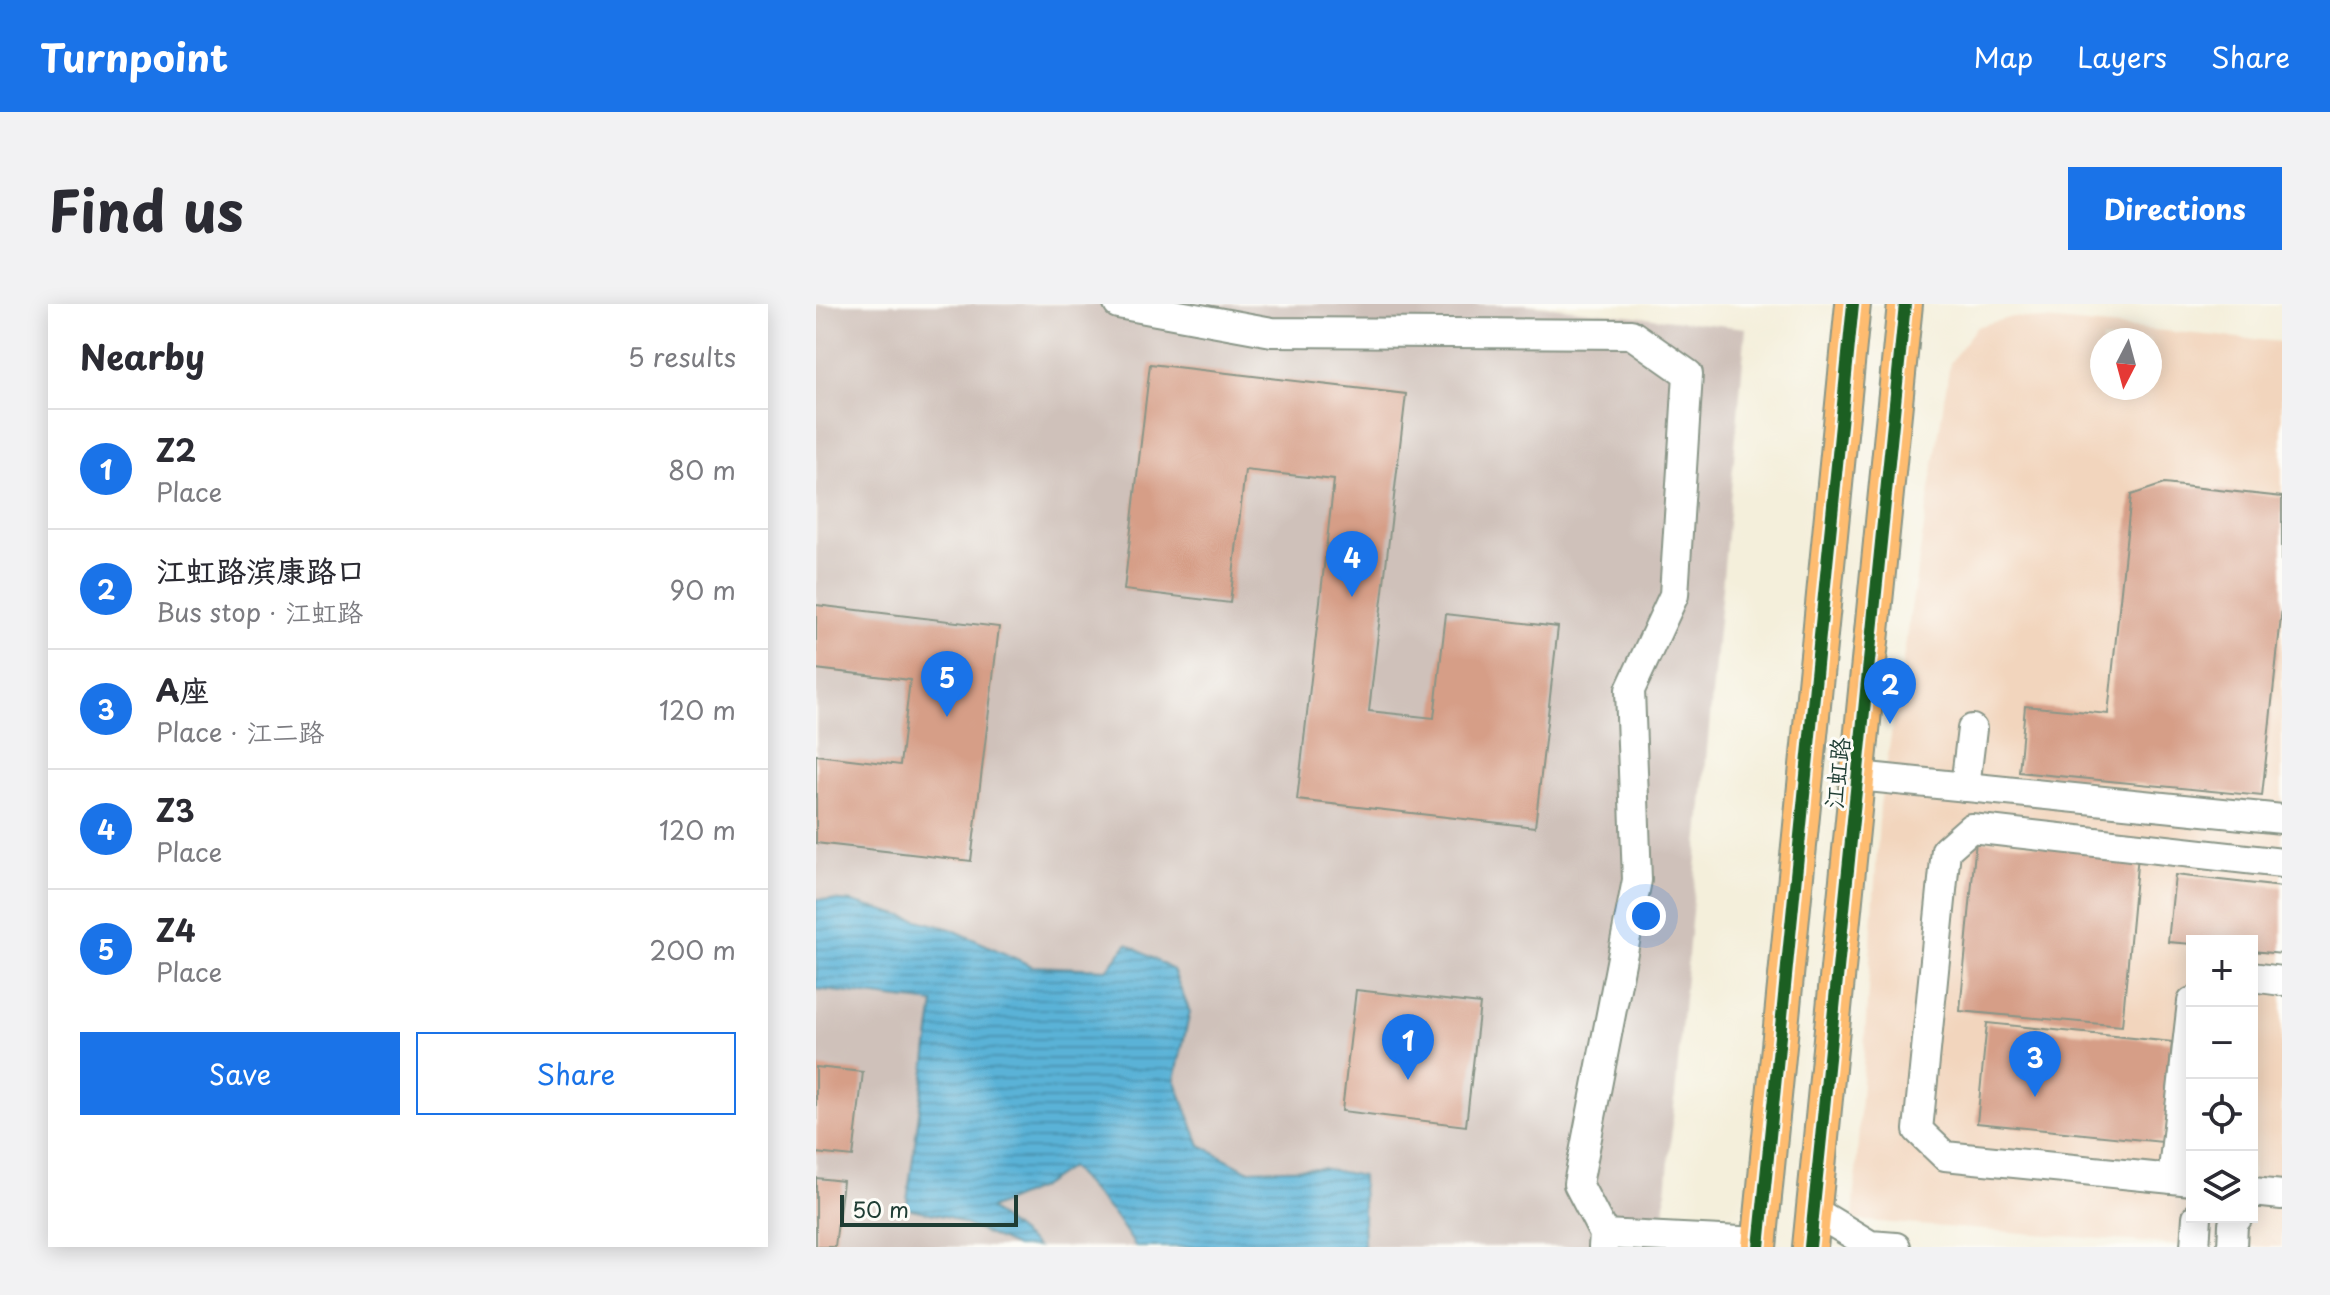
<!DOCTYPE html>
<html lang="en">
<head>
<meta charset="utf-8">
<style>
  :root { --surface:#fff; --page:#f2f2f3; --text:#2b2b33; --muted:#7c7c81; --line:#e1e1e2; --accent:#1a73e8 }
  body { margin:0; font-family:"Playpen Sans","LXGW WenKai TC",sans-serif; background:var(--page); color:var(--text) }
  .controls { position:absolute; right:24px; bottom:24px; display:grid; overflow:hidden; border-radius:0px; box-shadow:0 4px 20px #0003 }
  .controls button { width:72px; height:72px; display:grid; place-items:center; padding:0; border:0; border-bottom:2px solid var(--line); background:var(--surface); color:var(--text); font:40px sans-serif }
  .compass { position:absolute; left:1274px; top:24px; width:72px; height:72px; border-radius:50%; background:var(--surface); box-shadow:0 4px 20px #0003; rotate:186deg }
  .scale { position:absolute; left:24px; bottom:20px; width:178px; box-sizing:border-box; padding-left:8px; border:4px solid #1f3d34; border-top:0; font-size:22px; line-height:28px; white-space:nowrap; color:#1f3d34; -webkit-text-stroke:6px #fdfcf7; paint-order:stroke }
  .you { position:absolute; left:830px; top:612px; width:28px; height:28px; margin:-20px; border:6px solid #fff; border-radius:50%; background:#1a73e8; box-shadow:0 0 0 12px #1a73e833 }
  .badge { display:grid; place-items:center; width:52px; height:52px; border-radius:50%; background:var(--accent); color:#fff; font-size:26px; font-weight:700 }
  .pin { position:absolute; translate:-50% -66px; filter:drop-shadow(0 2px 4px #0008) }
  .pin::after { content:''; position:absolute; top:42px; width:28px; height:24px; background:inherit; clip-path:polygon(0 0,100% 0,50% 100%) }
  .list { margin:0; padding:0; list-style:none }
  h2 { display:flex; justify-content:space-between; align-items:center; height:104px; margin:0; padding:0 32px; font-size:34px }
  h2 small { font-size:26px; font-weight:400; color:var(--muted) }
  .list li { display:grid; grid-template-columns:52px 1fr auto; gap:24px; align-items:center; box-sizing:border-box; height:120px; padding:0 32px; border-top:2px solid var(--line) }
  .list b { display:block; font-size:30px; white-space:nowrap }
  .list p { margin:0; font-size:26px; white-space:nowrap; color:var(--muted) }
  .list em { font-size:26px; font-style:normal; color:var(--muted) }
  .actions { display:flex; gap:16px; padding:24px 32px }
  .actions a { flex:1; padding:18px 0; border:2px solid var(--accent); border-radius:0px; text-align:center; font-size:28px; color:var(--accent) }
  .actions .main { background:var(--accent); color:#fff }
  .icon { flex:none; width:44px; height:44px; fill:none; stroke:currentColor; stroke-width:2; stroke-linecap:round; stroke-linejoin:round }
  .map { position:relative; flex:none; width:1466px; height:943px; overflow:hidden; border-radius:0px }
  header { display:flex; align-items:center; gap:48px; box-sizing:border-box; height:112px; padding:0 40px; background:var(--accent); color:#fff }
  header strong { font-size:38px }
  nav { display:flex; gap:44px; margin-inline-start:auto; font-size:28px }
  .intro { display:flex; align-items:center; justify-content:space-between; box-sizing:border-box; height:192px; padding:0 48px }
  h1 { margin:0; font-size:56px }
  .button { padding:20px 36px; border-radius:0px; background:var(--accent); color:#fff; font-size:28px; font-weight:700 }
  main { display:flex; gap:48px; padding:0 48px }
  aside { flex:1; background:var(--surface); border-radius:0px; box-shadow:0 4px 20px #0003 }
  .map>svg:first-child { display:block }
</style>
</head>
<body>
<header>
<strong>Turnpoint</strong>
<nav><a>Map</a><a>Layers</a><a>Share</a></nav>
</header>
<div class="intro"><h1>Find us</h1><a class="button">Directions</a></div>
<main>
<aside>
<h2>Nearby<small>5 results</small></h2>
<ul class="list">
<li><span class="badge">1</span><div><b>Z2</b><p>Place</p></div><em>80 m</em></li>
<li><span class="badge">2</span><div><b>江虹路滨康路口</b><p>Bus stop · 江虹路</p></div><em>90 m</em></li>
<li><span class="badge">3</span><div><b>A座</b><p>Place · 江二路</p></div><em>120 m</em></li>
<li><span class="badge">4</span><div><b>Z3</b><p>Place</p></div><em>120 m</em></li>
<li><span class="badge">5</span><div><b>Z4</b><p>Place</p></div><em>200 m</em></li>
</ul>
<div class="actions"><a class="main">Save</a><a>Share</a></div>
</aside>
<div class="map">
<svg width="1466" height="943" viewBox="0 0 1466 943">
  <defs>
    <pattern id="water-rules" width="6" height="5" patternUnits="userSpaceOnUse" patternTransform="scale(2)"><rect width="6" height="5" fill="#5ab2d7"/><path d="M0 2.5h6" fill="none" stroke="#4a92af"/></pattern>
  </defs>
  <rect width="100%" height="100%" fill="#fdfcf7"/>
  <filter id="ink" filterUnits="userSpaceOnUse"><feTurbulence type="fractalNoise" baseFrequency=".0125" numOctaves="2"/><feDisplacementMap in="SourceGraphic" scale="16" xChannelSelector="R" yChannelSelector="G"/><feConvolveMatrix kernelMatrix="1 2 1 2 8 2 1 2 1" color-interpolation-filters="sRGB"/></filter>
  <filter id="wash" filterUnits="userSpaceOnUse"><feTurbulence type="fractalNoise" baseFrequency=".006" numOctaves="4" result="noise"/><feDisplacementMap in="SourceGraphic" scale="32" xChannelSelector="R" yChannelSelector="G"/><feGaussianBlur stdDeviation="1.8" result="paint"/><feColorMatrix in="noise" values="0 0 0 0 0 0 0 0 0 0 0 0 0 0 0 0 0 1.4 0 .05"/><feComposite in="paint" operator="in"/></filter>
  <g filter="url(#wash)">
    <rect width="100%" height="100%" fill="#f4efdb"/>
    <path fill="#f2d5bd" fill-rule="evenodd" d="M1196,13L1466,38V943H1390L1037,916L1064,501L1134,59L1160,23ZM1286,36H1334V84H1286ZM1376,637H1436V913H1376Z"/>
    <polygon fill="#cfc1ba" points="0,0 709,0 930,24 845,943 0,943"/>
    <polygon fill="url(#water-rules)" stroke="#3c7886" stroke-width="2" points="0,595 36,598 135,625 216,662 292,665 311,640 357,666 374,708 359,775 384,841 431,866 505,864 546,872 548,943 320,943 299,912 254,863 223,884 173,905 221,943 200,943 133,913 90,904 118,699 0,685"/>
    <g id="blocks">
      <g fill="#d69e87">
        <polygon points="334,60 590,90 553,407 618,414 630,310 742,323 719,523 481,496 518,176 429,166 414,299 308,286"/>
        <polygon points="1348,180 1466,193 1466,304 1446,492 1203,468 1209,402 1292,410 1315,191"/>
        <polygon points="0,301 183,323 155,557 0,539 0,451 84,461 94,376 0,365"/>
        <polygon points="1160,536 1322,551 1306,722 1144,707"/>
        <polygon points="1359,571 1466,583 1466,650 1436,647 1436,637 1376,637 1376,640 1352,638"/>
        <polygon points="540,686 664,700 650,822 526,807"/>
        <polygon points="1171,719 1356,738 1346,838 1161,819"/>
        <polygon points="0,763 47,768 37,853 0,849"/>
        <polygon points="0,874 27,877 19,943 0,943"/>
      </g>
    </g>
  </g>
  <g filter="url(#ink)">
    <use href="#blocks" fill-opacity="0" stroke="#8a9688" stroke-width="2"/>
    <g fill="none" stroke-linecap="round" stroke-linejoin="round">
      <defs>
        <g id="minor">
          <polyline points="302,0 456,28 815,30 872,70 858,291 814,386 821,576 762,880 788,930 787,943"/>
          <polyline points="1042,472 1466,515"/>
          <polyline points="1149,483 1156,425"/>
          <polyline points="1436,673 1466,677"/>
          <polyline points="1356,875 1376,698"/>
          <polyline points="1376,877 1129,852 1102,826 1130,546 1155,524 1466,559"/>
          <polyline points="1437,888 1466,891"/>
          <polyline points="998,907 1054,941 1080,943"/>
          <polyline points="788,930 944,938"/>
          <polyline points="1379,943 1381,913"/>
          <polyline points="1416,943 1417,920 1422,913"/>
        </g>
        <g id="major">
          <polyline points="943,943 1037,0"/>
          <polyline points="994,943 1089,0"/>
        </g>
      </defs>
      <use href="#minor" stroke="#8a9688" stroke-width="32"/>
      <use href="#major" stroke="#8a9688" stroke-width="38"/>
      <use href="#minor" stroke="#fff" stroke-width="28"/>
      <use href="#major" stroke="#febc70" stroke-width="34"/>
      <defs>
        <g id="cycleway">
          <polyline points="943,943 1037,0"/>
          <polyline points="994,943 1089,0"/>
        </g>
      </defs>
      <use href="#cycleway" stroke="#fdfcf7" stroke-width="17"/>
      <use href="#cycleway" stroke="#1b5e20" stroke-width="12"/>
    </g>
  </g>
  <g text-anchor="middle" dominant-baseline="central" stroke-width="6" stroke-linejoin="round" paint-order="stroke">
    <g font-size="24" fill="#1f3d34" stroke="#fdfcf7">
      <text transform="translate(1020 469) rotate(-84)">江虹路</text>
    </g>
  </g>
</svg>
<div class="controls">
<button>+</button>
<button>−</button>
<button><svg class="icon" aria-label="locate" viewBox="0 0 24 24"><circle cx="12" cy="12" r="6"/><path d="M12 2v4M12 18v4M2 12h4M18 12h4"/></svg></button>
<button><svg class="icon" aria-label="layers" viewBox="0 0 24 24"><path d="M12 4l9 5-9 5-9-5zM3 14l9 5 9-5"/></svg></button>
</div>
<svg class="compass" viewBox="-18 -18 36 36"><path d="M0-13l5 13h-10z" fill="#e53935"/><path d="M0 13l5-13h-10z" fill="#7c7c81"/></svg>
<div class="scale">50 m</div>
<div class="you"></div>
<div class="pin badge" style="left:592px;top:776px">1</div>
<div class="pin badge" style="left:1074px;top:420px">2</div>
<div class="pin badge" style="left:1219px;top:793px">3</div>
<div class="pin badge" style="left:536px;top:293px">4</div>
<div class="pin badge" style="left:131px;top:413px">5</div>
</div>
</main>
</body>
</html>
